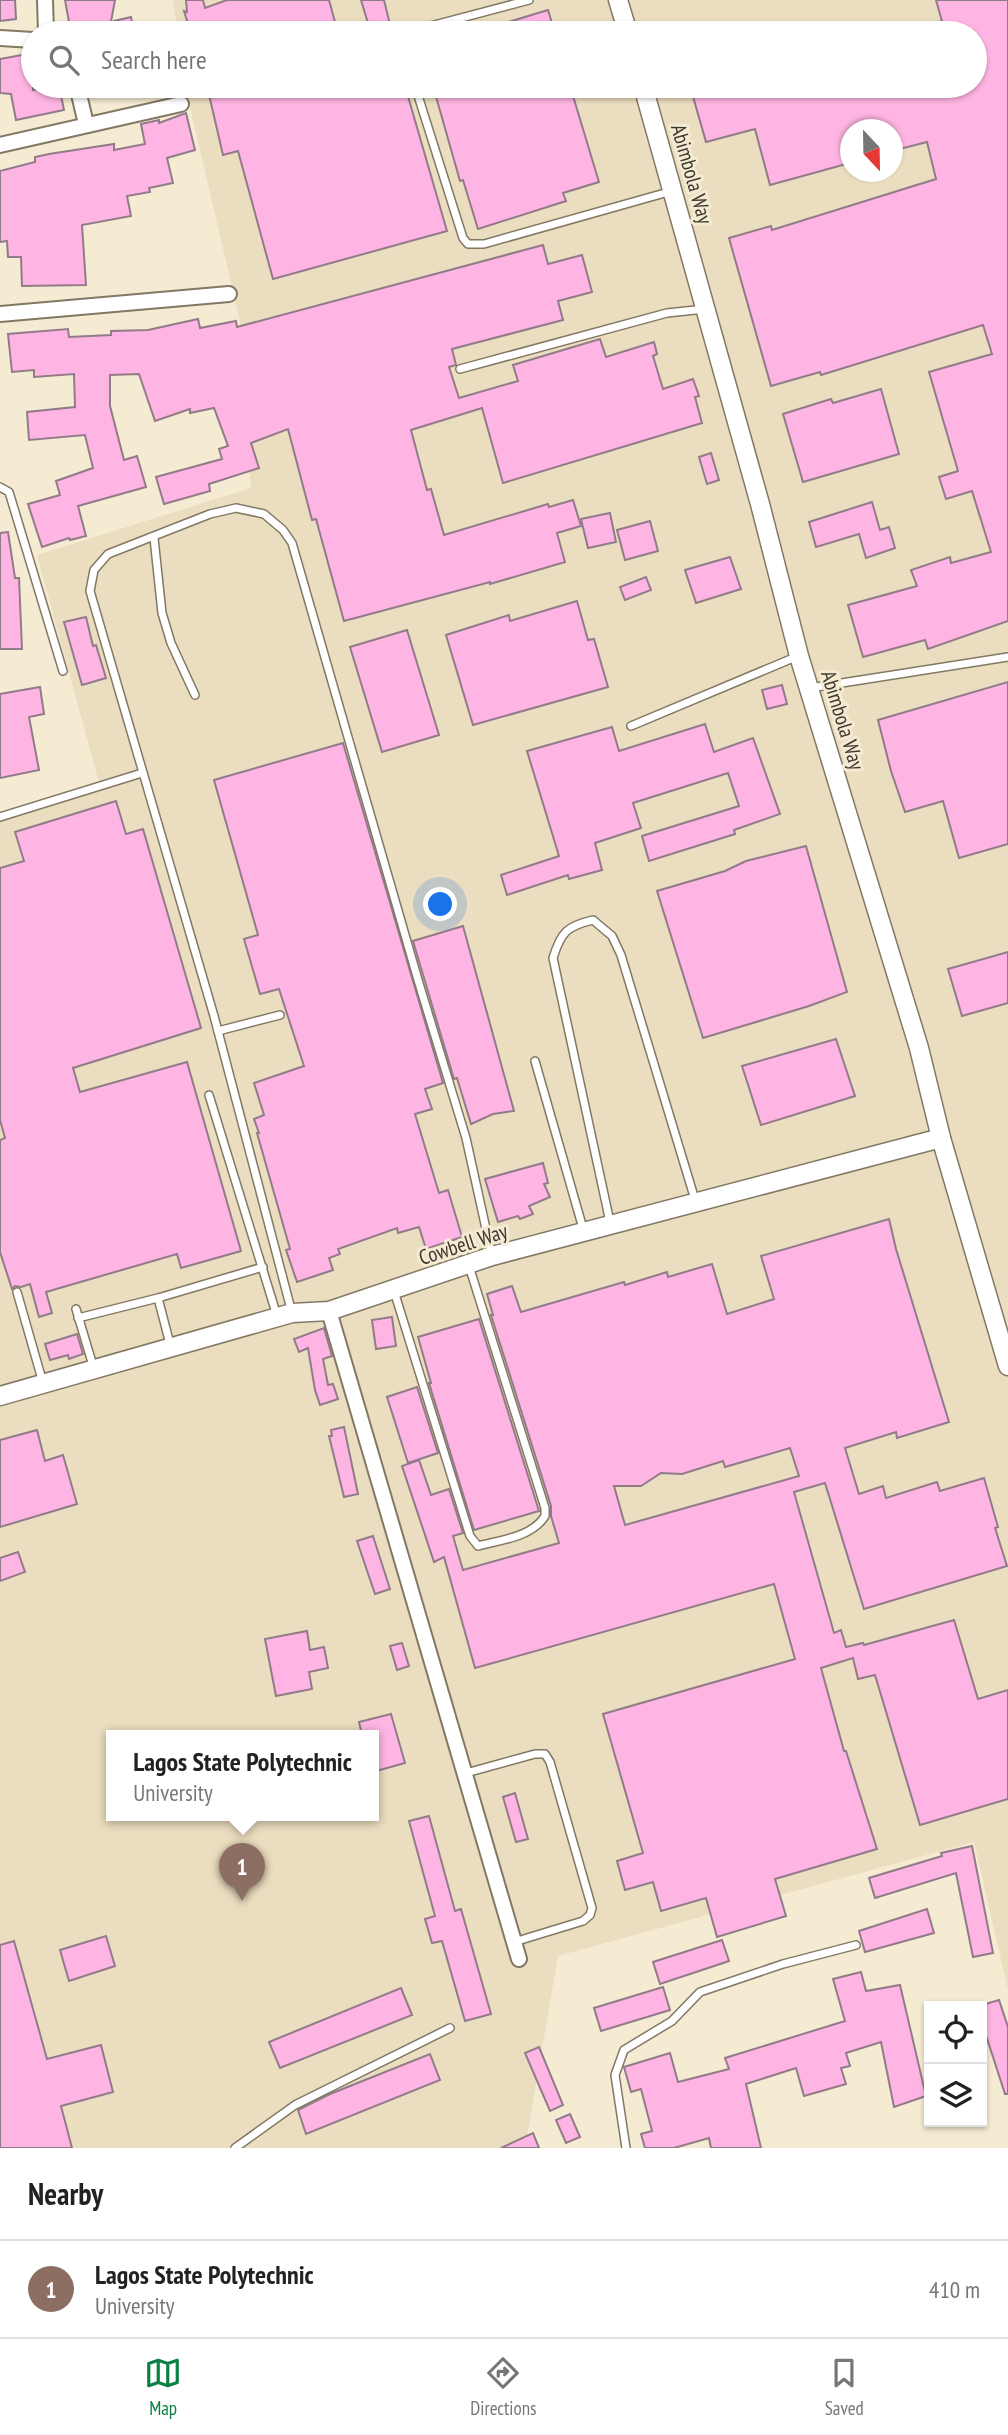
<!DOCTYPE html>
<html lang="en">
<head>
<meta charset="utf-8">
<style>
  :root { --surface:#fff; --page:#f2f2f2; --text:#222; --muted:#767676; --line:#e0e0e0; --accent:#0b8043 }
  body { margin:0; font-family:"PT Sans Narrow",sans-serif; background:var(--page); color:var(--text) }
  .controls { position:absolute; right:21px; bottom:21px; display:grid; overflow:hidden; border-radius:0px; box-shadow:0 2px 5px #0004 }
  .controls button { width:63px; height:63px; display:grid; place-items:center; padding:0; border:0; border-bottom:2px solid var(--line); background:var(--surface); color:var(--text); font:35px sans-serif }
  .compass { position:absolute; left:840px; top:119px; width:63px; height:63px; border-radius:50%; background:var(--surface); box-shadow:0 2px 5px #0004; rotate:158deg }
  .you { position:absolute; left:441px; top:905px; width:24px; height:24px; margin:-18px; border:5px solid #fff; border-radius:50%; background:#1a73e8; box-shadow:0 0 0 10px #1a73e833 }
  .badge { display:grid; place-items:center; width:46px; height:46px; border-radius:50%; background:var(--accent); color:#fff; font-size:23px; font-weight:700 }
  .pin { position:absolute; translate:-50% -58px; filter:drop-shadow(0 2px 4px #0008) }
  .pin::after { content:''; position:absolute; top:37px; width:24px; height:21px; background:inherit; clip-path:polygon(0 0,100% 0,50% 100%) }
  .popup { position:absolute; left:106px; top:1730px; width:273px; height:91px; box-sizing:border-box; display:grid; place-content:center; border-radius:0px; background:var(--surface); filter:drop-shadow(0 2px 5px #0005); font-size:23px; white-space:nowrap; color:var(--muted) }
  .popup b { font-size:26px; color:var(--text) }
  .popup::after { content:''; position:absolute; left:50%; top:100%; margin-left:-14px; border:14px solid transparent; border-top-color:var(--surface) }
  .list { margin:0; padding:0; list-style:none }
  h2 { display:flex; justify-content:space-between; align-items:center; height:91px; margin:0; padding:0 28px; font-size:30px }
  h2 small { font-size:23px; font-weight:400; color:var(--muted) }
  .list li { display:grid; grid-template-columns:46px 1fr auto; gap:21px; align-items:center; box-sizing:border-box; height:98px; padding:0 28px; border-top:2px solid var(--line) }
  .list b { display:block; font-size:26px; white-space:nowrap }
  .list p { margin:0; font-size:23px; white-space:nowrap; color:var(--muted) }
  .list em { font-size:23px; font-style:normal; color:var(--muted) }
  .icon { flex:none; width:38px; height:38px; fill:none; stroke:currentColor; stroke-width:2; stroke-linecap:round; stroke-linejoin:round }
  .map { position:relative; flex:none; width:1008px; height:2148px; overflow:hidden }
  .search { position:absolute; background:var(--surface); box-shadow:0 2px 5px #0004; left:21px; right:21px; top:21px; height:77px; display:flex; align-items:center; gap:18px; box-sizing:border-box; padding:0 24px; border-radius:38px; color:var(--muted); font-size:26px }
  .sheet { height:189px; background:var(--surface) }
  nav { display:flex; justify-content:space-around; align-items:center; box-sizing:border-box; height:98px; border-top:2px solid var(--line); background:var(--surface); font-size:19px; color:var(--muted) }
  nav a { display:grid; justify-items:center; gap:4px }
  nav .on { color:var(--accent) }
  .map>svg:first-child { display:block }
</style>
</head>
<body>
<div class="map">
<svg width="1008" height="2148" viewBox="0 0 1008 2148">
  <rect width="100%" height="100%" fill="#f5ead2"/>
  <path fill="#ebddbf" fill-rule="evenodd" d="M173,0H1008V1990L974,1842L558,1956L525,2148H0V822L101,790L37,555L251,488L244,410L240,321L185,86H975V33H178ZM850,130H892V172H850ZM111,1735H373V1815H111Z"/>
  <g fill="#ffb5e3" stroke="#927b89" stroke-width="2" fill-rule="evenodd">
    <polygon points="0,0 15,0 16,19 0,21"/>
    <polygon points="65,0 115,0 110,27 71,33"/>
    <polygon points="186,0 203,0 205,8 227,0 329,0 338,33 191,33 184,11 187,12"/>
    <polygon points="361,0 384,0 392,33 371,33"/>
    <polygon points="936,0 1008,0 1008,621 928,649 925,640 863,657 848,605 917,586 911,570 950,557 951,563 991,552 972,491 946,499 939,477 958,471 929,372 992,354 983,325 821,375 820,372 771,386 729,238 771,226 772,230 936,179 927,142 892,151 892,130 850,130 850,163 770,185 755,129 706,142 690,86 975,86 975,33 914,33 914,29 942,21"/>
    <polygon points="548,10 555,33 482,33 482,30"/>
    <polygon points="131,17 134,33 116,33 114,21"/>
    <polygon points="33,53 33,90 59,86 64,110 16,120 11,94 0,93 0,59"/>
    <polygon points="207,86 405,86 447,231 273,279 238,151 223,155"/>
    <polygon points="439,86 570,86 599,182 563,193 566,201 478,229 463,180 460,181 435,93 441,91"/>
    <polygon points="186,113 195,150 167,158 173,183 149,188 150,192 127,196 131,216 82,225 86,285 22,286 21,257 8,257 7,241 0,242 0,171 35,162 35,157 49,154 114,144 114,150 145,144 141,124 159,120 159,123"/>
    <polygon points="543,245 548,264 582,255 592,292 558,301 563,320 452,349 456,365 449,367 459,398 518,381 513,365 600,339 606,357 654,342 657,354 653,356 663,389 693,379 699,396 695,397 702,423 503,483 482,408 411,430 427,490 431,489 444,535 548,504 549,507 573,500 581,526 557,533 565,562 490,584 490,582 344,621 316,519 312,520 288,429 251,443 259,468 209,484 210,491 164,504 156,477 222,459 219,449 228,446 214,408 190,413 190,409 155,421 139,374 110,375 110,406 124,460 137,456 146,487 78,506 86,536 70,540 69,538 42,547 28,504 60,495 56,481 93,468 85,435 29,440 27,412 75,407 74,374 34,377 34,370 12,372 8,334 68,329 69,337 111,335 111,331 148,330 198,319 200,328 236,321 237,327"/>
    <polygon points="881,389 899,454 803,482 783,414 831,399 833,403"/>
    <polygon points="711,453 719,480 707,484 699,457"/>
    <polygon points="872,502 880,530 889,527 895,548 866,558 859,534 816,547 809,522"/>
    <polygon points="610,513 616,542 588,548 581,519"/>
    <polygon points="650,521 658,551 625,560 617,530"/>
    <polygon points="8,532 15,578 19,578 22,649 0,649 0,533"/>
    <polygon points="730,557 741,589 696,603 685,570"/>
    <polygon points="646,577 651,590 625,600 620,587"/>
    <polygon points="577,601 588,640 594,639 608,687 473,725 446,635 509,615 510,621"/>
    <polygon points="86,617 93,646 96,645 106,678 82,685 64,622"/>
    <polygon points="407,630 439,735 382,752 350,647"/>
    <polygon points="1008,682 1008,844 959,858 943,801 905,812 891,771 878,720"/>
    <polygon points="782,685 787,704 767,709 762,690"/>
    <polygon points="40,687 44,714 29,717 39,770 0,778 0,694"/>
    <polygon points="705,724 714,752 753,738 780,814 734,830 735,834 649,861 642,836 739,806 728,773 633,803 641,828 595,843 602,870 569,879 568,875 507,895 501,875 559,856 527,751 612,727 619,751"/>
    <polygon points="343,743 443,1083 425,1089 432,1109 415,1114 439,1193 448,1190 462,1237 426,1249 419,1227 398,1233 397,1228 338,1249 340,1254 329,1258 333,1270 297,1282 286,1250 290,1249 257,1133 259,1133 254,1119 264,1115 254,1083 304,1066 279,989 260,994 244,939 258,935 214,780"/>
    <polygon points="116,801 126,834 143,829 201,1028 73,1068 80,1092 187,1062 241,1251 181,1268 177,1254 46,1292 52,1313 39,1317 30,1284 21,1287 15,1286 12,1289 0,1252 0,1140 5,1138 0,1120 0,868 24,861 15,832"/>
    <polygon points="806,846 847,992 809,1006 703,1038 657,891 725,871 746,861"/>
    <polygon points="463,926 514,1111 493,1114 471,1124 457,1078 454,1079 413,941"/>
    <polygon points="1008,952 1008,1003 962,1016 948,969"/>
    <polygon points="836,1039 855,1096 761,1125 742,1066"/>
    <polygon points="543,1163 548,1183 544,1184 550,1197 529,1206 533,1214 520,1219 518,1216 498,1222 485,1179"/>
    <path d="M889,1219L896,1249L949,1422L897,1438L896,1432L845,1448L859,1494L883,1486L886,1498L937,1482L940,1491L984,1478L998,1527L995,1528L1007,1566L864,1609L825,1483L794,1492L834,1633L841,1630L846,1647L863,1643L864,1645L954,1620L978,1699L1008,1690V1799L920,1825L875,1675L858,1679L853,1658L821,1668L844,1751H846L877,1849L775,1879L786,1916L717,1937L706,1898L661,1911L653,1882L625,1890L617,1861L643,1853L603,1714L795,1659L774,1584L475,1668L444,1557L434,1562L402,1466L419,1460L431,1495L449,1489L463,1533L453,1536L463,1570L559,1543L551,1516V1506L491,1315H493L487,1294L512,1286L521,1312L624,1282L625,1285L667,1272L668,1277L712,1264L727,1314L774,1299L761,1256ZM790,1448L799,1476L625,1525L614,1486H641L661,1473L682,1474L723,1461L725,1467Z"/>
    <polygon points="392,1317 396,1346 376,1349 372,1320"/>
    <polygon points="479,1319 539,1511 474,1530 429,1383 431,1383 418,1337"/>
    <polygon points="324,1328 332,1356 323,1359 328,1385 333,1384 338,1399 320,1405 315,1390 308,1348 299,1352 294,1339"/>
    <polygon points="77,1334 83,1354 69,1359 68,1355 50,1360 45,1344"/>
    <polygon points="417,1387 438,1453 408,1463 387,1397"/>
    <polygon points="344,1427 358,1494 344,1497 329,1436 332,1436 331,1430"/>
    <polygon points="37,1430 45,1461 63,1455 77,1504 0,1527 0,1440"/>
    <polygon points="373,1536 390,1589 375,1594 357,1541"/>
    <polygon points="18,1552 25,1572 0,1581 0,1558"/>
    <polygon points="307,1631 310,1650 324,1647 328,1668 309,1672 312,1689 276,1696 265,1639"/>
    <polygon points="402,1643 409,1666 397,1670 390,1646"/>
    <polygon points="391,1714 405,1763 373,1772 373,1735 362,1735 359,1722"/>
    <polygon points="515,1793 528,1839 516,1842 503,1797"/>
    <polygon points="429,1816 455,1911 461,1909 491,2014 465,2021 442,1941 432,1943 425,1919 435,1916 409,1821"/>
    <polygon points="972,1846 993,1953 973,1957 956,1873 875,1898 869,1878 942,1856 941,1853"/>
    <polygon points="927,1909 934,1933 865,1952 859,1931"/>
    <polygon points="106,1936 115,1966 69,1981 60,1950"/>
    <polygon points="722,1940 729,1961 660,1984 653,1962"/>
    <polygon points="14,1941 47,2059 101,2045 113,2092 61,2106 72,2148 0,2148 0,1945"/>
    <polygon points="861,1972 866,1991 900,1985 926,2096 894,2107 881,2042 846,2053 850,2066 841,2068 846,2084 804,2096 796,2068 746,2084 761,2148 711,2148 709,2138 674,2148 645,2148 641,2134 652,2131 641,2089 631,2092 624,2067 670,2053 678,2082 729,2069 725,2058 845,2021 833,1979"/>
    <polygon points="663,1987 670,2010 601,2031 594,2008"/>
    <polygon points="401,1988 412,2015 280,2068 269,2042"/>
    <polygon points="999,2000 1008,2027 1008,2094 1005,2094 982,2023 982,2005"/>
    <polygon points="539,2047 563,2105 550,2111 525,2053"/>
    <polygon points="430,2054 440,2080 306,2134 298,2110 330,2094"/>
    <polygon points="570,2114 580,2137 566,2143 556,2120"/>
    <polygon points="533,2133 539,2148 501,2148"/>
  </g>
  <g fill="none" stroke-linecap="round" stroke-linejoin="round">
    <defs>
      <g id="service">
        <polyline points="418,33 423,28 529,0"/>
        <polyline points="415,86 463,238 468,244 484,244 672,191"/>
        <polyline points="460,369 667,313 705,309"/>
        <polyline points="0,487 9,492 63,671"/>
        <polyline points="154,538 162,613 171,643 195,695"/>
        <polyline points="810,688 1008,657"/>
        <polyline points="631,726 798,656"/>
        <polyline points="0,817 142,773"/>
        <polyline points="218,1031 280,1015"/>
        <polyline points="535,1061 584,1232"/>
        <polyline points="209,1095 277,1316"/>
        <path d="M610,1222L553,958C561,932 567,926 593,920L612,936L621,955L696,1203"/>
        <path d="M394,1291L470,1536L478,1546C501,1540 532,1537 545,1516V1508L469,1266"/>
        <polyline points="17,1292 43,1383"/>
        <polyline points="158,1298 171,1348"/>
        <polyline points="76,1309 94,1369"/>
        <polyline points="292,1313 214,1016 90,591 94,570 108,554 210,514 236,508 264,514 283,530 292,543 418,980 466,1138 492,1256"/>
        <polyline points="78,1318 158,1298 263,1267"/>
        <polyline points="466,1773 535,1754 545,1754 550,1762 592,1908 590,1915 583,1921 514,1942"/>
        <polyline points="235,2148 295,2105 450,2028"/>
        <polyline points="626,2148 615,2075 624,2050 672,2021 700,1992 783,1964 856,1945"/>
      </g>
      <g id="minor">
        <polyline points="45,0 46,33"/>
        <polyline points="0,38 33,40"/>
        <polyline points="77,86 86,124"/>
        <polyline points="0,145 181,104"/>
        <polyline points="0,314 229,294"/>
        <polyline points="329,1311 519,1959"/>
      </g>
      <g id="tertiary">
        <polyline points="618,0 628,33"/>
        <polyline points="643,86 760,504 799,656 919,1048 941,1138 1008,1366"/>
        <polyline points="0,1396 292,1313 329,1311 492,1256 941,1138"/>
      </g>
    </defs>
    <use href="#service" stroke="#827863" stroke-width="10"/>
    <use href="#minor" stroke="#827863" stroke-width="18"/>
    <use href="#tertiary" stroke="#827863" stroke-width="21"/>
    <use href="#service" stroke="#fff" stroke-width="7"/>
    <use href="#minor" stroke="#fff" stroke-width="14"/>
    <use href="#tertiary" stroke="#fff" stroke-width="18"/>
  </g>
  <g text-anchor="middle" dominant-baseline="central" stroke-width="6" stroke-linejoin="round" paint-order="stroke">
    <g font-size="21" fill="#3e3930" stroke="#f5ead2">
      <text transform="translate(692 174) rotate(74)">Abimbola Way</text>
      <text transform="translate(843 720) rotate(73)">Abimbola Way</text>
      <text transform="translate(463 1244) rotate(-18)">Cowbell Way</text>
    </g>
  </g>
</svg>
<div class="controls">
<button><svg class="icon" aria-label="locate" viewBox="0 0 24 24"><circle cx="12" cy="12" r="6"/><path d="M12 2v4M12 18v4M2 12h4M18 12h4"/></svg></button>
<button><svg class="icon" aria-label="layers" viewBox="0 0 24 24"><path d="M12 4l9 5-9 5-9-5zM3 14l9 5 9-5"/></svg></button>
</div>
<svg class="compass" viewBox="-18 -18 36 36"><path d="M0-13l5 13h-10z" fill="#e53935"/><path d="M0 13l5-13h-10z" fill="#767676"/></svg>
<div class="you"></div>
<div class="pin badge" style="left:242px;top:1901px;background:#8d6e63">1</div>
<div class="popup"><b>Lagos State Polytechnic</b>University</div>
<div class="search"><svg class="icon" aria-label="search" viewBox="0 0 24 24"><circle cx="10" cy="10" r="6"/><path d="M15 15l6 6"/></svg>Search here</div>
</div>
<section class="sheet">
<h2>Nearby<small></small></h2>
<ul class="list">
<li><span class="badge" style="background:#8d6e63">1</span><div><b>Lagos State Polytechnic</b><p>University</p></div><em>410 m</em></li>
</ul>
</section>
<nav>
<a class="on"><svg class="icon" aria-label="map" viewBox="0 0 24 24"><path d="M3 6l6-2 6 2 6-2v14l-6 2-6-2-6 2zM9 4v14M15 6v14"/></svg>Map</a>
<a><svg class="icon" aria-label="directions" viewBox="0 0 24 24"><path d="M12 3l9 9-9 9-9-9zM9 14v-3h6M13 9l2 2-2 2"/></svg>Directions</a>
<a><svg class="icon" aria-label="saved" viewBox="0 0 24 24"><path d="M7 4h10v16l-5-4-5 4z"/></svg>Saved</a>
</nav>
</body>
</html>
